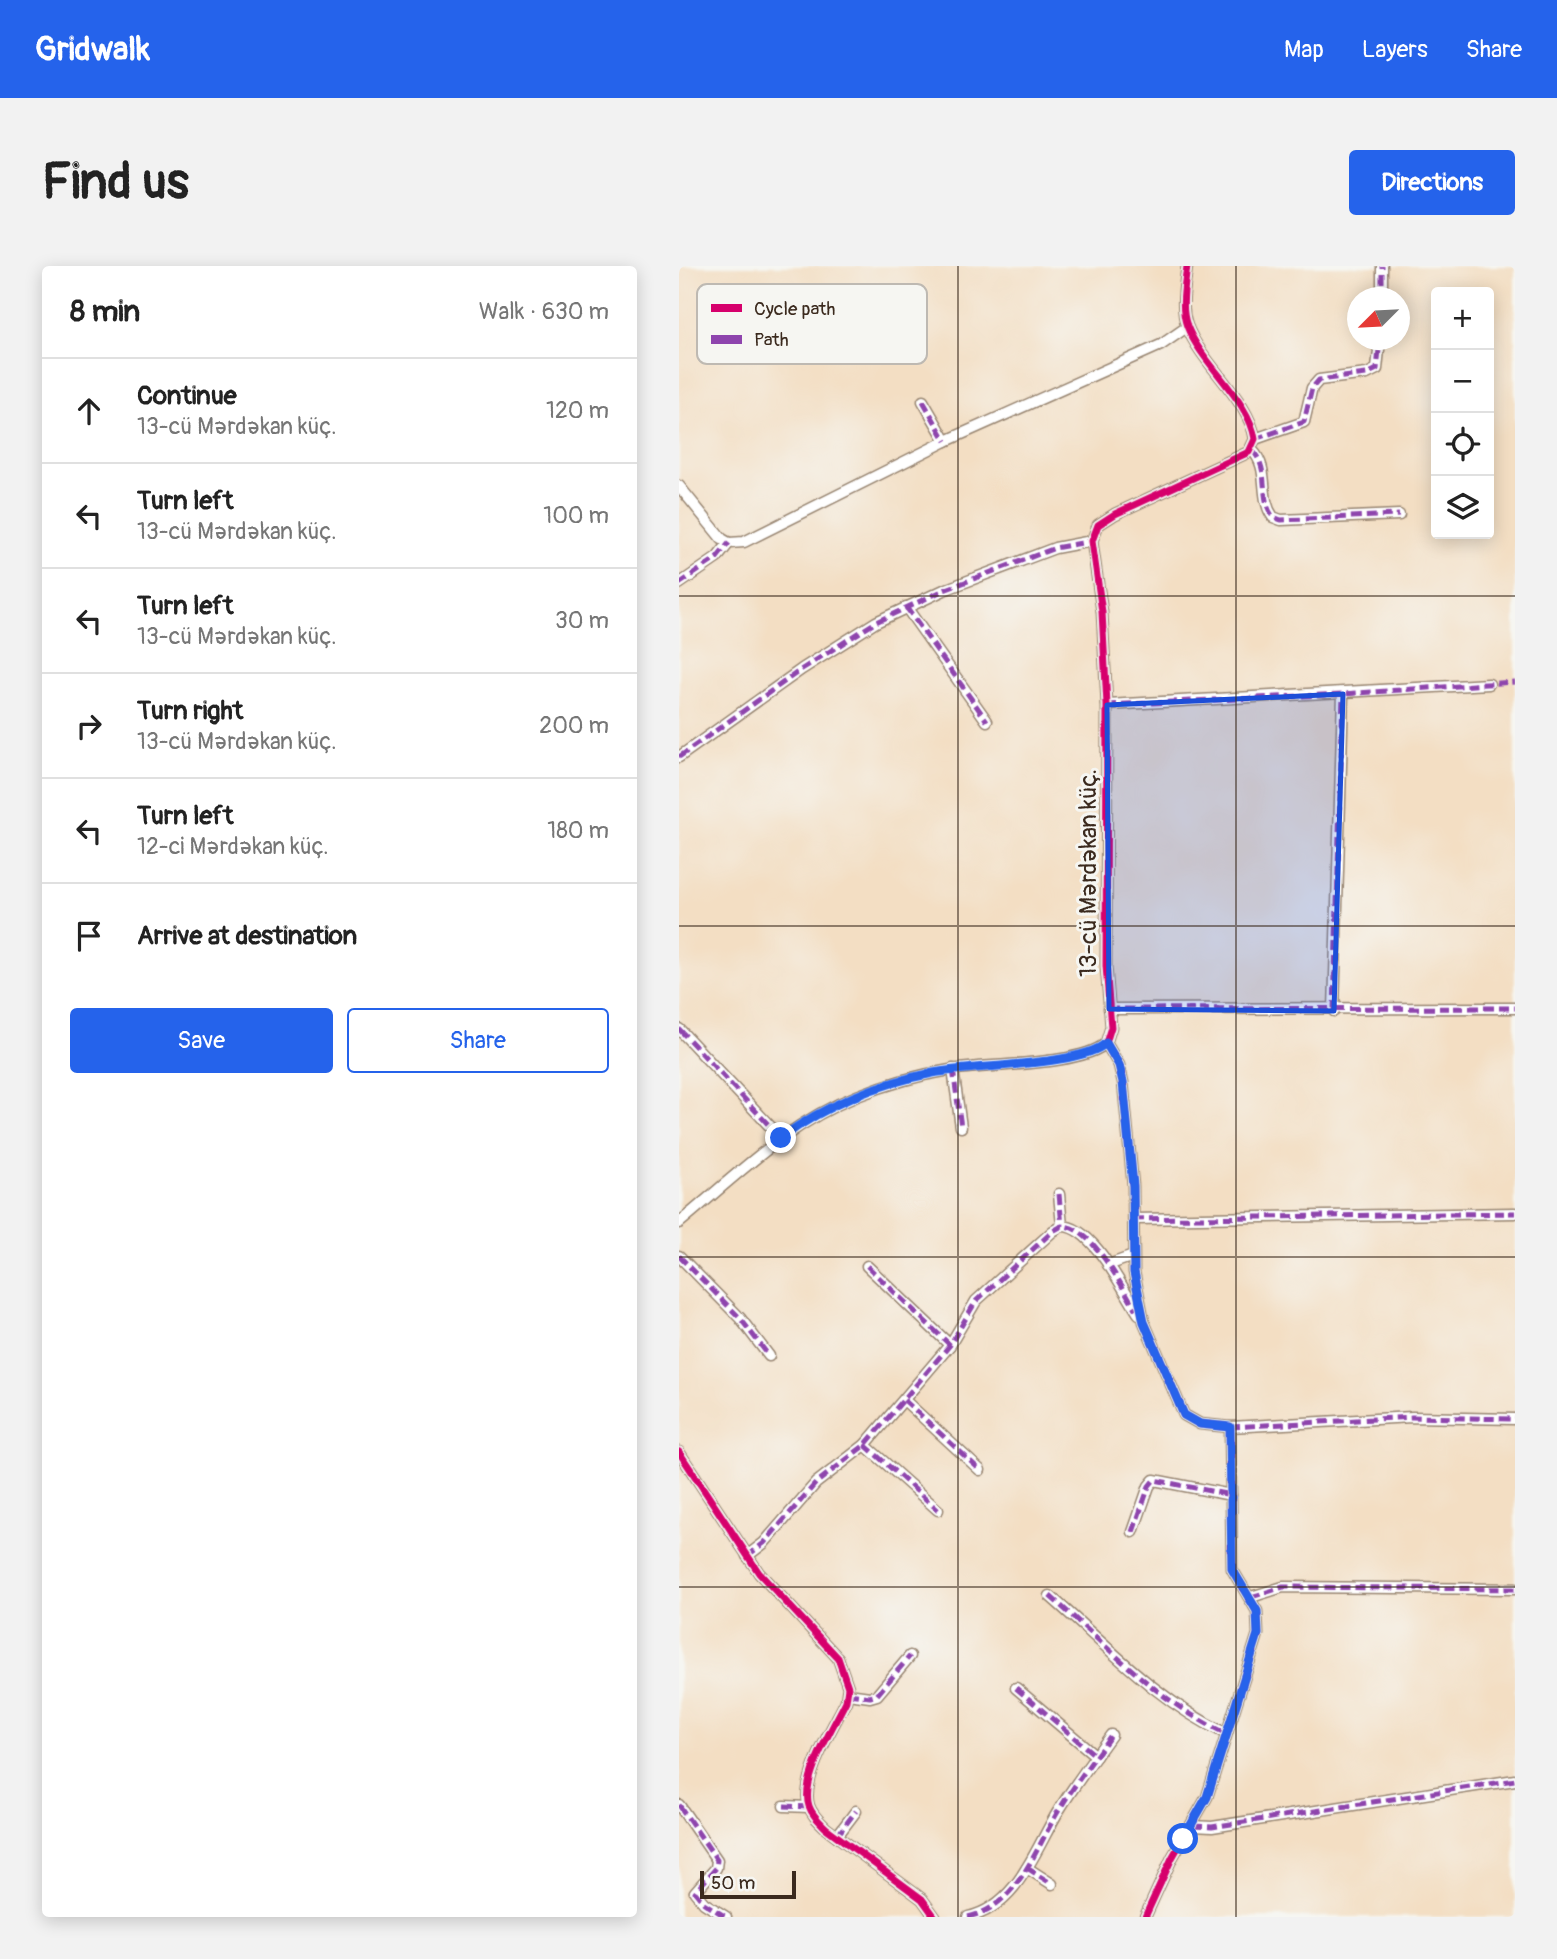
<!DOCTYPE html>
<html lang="en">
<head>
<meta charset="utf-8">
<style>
  :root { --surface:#fff; --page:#f2f2f2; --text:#222; --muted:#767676; --line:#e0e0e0; --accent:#2563eb }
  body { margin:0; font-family:Pangolin,sans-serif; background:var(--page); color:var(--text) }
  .controls { position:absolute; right:21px; top:21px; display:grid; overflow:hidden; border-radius:7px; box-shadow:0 4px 18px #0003 }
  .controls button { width:63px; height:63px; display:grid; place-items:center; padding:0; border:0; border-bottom:2px solid var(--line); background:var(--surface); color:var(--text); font:35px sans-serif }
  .compass { position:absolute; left:668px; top:21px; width:63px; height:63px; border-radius:50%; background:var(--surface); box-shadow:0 4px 18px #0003; rotate:246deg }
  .scale { position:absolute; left:21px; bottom:18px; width:96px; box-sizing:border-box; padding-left:7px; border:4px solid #3b2a1e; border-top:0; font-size:19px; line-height:24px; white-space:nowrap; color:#3b2a1e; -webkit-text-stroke:5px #f6f6f2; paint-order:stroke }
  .stop { position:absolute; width:21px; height:21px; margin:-16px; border:5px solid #2563eb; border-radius:50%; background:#fff }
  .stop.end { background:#2563eb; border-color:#fff; box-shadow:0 2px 7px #0008 }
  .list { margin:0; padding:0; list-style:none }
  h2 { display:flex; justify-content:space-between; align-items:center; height:91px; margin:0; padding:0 28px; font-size:30px }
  h2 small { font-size:23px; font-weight:400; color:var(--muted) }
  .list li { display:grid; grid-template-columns:46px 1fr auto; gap:21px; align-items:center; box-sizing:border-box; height:105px; padding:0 28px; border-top:2px solid var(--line) }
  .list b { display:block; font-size:26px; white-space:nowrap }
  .list p { margin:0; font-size:23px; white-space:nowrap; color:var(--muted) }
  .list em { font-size:23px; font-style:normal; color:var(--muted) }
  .actions { display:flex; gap:14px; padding:21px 28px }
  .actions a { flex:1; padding:16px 0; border:2px solid var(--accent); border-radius:7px; text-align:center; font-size:24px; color:var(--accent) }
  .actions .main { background:var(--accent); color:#fff }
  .icon { flex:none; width:38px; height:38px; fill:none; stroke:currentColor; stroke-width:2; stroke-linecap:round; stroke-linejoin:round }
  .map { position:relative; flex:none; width:836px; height:1651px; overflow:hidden; border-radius:7px }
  header { display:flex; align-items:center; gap:42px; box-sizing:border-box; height:98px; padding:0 35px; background:var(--accent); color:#fff }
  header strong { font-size:33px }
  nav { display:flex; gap:38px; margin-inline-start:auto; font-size:24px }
  .intro { display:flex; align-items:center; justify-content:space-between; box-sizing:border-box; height:168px; padding:0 42px }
  h1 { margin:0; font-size:49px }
  .button { padding:18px 32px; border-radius:7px; background:var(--accent); color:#fff; font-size:24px; font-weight:700 }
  main { display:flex; gap:42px; padding:0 42px }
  aside { flex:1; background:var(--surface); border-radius:7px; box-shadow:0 4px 18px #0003 }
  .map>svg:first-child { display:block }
</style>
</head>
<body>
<header>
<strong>Gridwalk</strong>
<nav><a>Map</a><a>Layers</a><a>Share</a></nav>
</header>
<div class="intro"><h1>Find us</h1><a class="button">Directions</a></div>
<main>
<aside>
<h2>8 min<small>Walk · 630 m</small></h2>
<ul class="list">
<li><svg class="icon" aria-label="ahead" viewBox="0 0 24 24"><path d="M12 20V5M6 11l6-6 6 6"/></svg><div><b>Continue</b><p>13-cü Mərdəkan küç.</p></div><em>120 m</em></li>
<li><svg class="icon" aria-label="left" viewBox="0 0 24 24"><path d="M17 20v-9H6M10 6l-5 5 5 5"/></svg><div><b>Turn left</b><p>13-cü Mərdəkan küç.</p></div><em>100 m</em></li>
<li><svg class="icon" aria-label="left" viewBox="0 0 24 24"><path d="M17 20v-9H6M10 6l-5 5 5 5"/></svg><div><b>Turn left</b><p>13-cü Mərdəkan küç.</p></div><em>30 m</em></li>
<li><svg class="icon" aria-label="right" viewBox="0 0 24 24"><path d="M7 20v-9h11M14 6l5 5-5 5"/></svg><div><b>Turn right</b><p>13-cü Mərdəkan küç.</p></div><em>200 m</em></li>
<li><svg class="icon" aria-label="left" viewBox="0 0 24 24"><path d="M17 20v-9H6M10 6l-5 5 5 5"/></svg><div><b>Turn left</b><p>12-ci Mərdəkan küç.</p></div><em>180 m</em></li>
<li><svg class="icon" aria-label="arrive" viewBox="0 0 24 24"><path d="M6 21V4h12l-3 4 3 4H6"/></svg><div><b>Arrive at destination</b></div></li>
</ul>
<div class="actions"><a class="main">Save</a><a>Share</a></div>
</aside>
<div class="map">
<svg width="836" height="1651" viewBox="0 0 836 1651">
  <rect width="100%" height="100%" fill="#f6f6f2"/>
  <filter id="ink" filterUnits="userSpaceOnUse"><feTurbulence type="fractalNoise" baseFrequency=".0143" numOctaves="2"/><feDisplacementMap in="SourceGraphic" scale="14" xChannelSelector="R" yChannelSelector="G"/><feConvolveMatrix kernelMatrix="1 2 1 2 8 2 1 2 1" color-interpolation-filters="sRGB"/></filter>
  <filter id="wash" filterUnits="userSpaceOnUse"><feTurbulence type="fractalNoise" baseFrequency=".00686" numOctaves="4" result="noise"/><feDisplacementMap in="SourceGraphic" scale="28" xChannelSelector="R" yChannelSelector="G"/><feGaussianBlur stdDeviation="1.57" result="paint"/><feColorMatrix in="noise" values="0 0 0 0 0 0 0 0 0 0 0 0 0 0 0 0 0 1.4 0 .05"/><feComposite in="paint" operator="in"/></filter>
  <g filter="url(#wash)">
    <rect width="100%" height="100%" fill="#f3dec3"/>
  </g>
  <g filter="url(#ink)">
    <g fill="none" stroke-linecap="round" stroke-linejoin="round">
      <defs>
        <g id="minor">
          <polyline points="703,32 703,0"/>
          <polyline points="244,135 267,175"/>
          <polyline points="576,173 625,156 633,122 640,114 688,108 698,103 701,74"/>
          <path d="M573,184C592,203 579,231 594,251L602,254L720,249"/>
          <polyline points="0,220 43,273 50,277 65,276 267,175 482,79 508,61"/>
          <polyline points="0,318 38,292 50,277"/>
          <polyline points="227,341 308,455"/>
          <polyline points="428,439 810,418"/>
          <polyline points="0,491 123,403 197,356 265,324 376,282 413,275"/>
          <polyline points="430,743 836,742"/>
          <polyline points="655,745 664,428"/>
          <polyline points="0,763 102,872"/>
          <polyline points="427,777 440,799 444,816 454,920 455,1006 465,1056 505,1149 521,1158 551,1161 553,1303 578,1345 579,1368 528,1531 493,1592 466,1651"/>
          <path d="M427,777L432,761L427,700L428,439L423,346L413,275L419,259L436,248L570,186L576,173C570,133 523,99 508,60C501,42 506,19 508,0"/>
          <polyline points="274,803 282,861"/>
          <polyline points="380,928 383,960"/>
          <polyline points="455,953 836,947"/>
          <path d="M0,957C57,910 109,857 178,830C208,818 239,809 271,804C307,798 403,800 427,777"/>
          <polyline points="0,990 61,1052 90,1090"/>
          <polyline points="429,999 454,990"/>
          <polyline points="188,1000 271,1079"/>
          <polyline points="225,1134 301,1204"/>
          <polyline points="551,1161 733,1151 836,1153"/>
          <polyline points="186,1179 259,1244"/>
          <path d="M0,1186L80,1307L159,1392L169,1421L167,1435C155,1460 121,1513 130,1540C133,1549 140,1555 147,1562L243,1633L256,1651"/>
          <polyline points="454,1266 470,1220 475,1214 552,1229"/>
          <path d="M68,1290L85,1277L137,1217L186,1179L271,1079L297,1035L374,965L383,960C414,960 444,1024 460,1048"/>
          <path d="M371,1330C426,1378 479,1436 546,1467"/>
          <polyline points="572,1331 604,1321 836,1323"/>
          <polyline points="337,1422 417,1490"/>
          <polyline points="169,1428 191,1431 198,1429 231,1390"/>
          <polyline points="0,1539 38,1594 37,1602 16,1626 25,1637 47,1651"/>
          <polyline points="105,1540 130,1541"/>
          <polyline points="514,1560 533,1561 836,1514"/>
          <polyline points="158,1570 177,1545"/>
          <polyline points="348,1602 373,1618"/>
          <path d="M289,1651C339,1640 356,1583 380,1544C396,1518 414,1494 432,1469"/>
        </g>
      </defs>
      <use href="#minor" stroke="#978470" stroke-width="13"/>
      <use href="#minor" stroke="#fff" stroke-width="10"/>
      <g stroke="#8e44ad" stroke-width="5" stroke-dasharray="10 5" stroke-linecap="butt">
        <polyline points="703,32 703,0"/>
        <polyline points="244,135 267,175"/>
        <polyline points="576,173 625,156 633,122 640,114 688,108 698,103 701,74"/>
        <path d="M573,184C592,203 579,231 594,251L602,254L720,249"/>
        <polyline points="0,318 38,292 50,277"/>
        <polyline points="227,341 308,455"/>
        <polyline points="428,439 664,428 836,416"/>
        <polyline points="0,491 123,403 197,356 265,324 376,282 413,275"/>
        <polyline points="430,743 836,742"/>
        <polyline points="655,745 664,428"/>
        <polyline points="0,763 102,872"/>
        <polyline points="274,803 282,861"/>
        <polyline points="380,928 383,960"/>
        <polyline points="455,953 836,947"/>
        <polyline points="0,990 61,1052 90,1090"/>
        <polyline points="188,1000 271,1079"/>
        <polyline points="225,1134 301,1204"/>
        <polyline points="551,1161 733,1151 836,1153"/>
        <polyline points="186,1179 259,1244"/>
        <polyline points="454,1266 470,1220 475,1214 552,1229"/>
        <path d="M68,1290L85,1277L137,1217L186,1179L271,1079L297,1035L374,965L383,960C413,960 443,1021 457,1044"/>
        <path d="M371,1330C426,1378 479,1436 546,1467"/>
        <polyline points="572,1331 604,1321 836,1323"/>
        <polyline points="337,1422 417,1490"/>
        <polyline points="169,1428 191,1431 198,1429 231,1390"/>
        <polyline points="0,1539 38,1594 37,1602 16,1626 25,1637 47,1651"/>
        <polyline points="105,1540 130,1541"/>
        <polyline points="514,1560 533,1561 836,1514"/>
        <polyline points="158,1570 177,1545"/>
        <polyline points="348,1602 373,1618"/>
        <path d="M289,1651C339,1640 356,1583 380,1544C396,1518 414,1494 432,1469"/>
      </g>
      <defs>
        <g id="cycleway">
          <path d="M0,1186L80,1307L159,1392L169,1421L167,1435C155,1460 121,1513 130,1540C133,1549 140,1555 147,1562L243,1633L256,1651"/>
          <path d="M466,1651L493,1592L528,1531L579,1368L578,1345L553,1303L551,1161L521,1158L505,1149L465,1056L455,1006L454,920L444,816L440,799L427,777L432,761L427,700L428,439L423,346L413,275L419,259L436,248L570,186L576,173C570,133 523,99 508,60C501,42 506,19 508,0"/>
        </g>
      </defs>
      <use href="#cycleway" stroke="#f6f6f2" stroke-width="11"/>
      <use href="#cycleway" stroke="#d6006c" stroke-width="7"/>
    </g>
  </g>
  <g fill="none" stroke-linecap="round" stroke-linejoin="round" filter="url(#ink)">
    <path stroke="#2563eb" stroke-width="9" d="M102,872C146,839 200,817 254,807C293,799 403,800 427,777L440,799L444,816L454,920L455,1006L465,1056L505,1149L521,1158L551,1161L553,1303L578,1345L579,1368L528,1531L504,1573"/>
  </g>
  <path fill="#1d4ed8" fill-opacity="0.2" stroke="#1d4ed8" stroke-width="5" stroke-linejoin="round" d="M664,428L655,745L430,743L428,439Z"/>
  <path fill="none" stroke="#3b2a1e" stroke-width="2" stroke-opacity="0.55" d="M279,0V1651M557,0V1651M0,330H836M0,660H836M0,991H836M0,1321H836"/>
  <g text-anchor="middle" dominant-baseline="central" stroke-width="6" stroke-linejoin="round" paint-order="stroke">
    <g font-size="24" fill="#3b2a1e" stroke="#f6f6f2">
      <text transform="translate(409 607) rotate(-90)">13-cü Mərdəkan küç.</text>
    </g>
  </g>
  <rect x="18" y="18" width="230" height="80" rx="10" fill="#f6f6f2" stroke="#beb9b2" stroke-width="2"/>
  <rect x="32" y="38" width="31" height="8" fill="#d6006c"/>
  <rect x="32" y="69" width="31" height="9" fill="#8e44ad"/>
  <g font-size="19" fill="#3b2a1e">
    <text x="75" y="49">Cycle path</text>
    <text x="75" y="80">Path</text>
  </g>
</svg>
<div class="controls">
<button>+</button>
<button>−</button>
<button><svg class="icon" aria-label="locate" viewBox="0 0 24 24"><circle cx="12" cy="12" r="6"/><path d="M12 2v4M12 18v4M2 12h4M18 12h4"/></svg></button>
<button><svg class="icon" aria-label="layers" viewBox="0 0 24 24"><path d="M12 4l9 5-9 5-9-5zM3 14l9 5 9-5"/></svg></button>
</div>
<svg class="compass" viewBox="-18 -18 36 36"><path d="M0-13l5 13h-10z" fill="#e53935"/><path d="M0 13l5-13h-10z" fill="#767676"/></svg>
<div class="scale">50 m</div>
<div class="stop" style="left:504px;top:1573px"></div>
<div class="stop end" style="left:102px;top:872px"></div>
</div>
</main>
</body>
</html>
